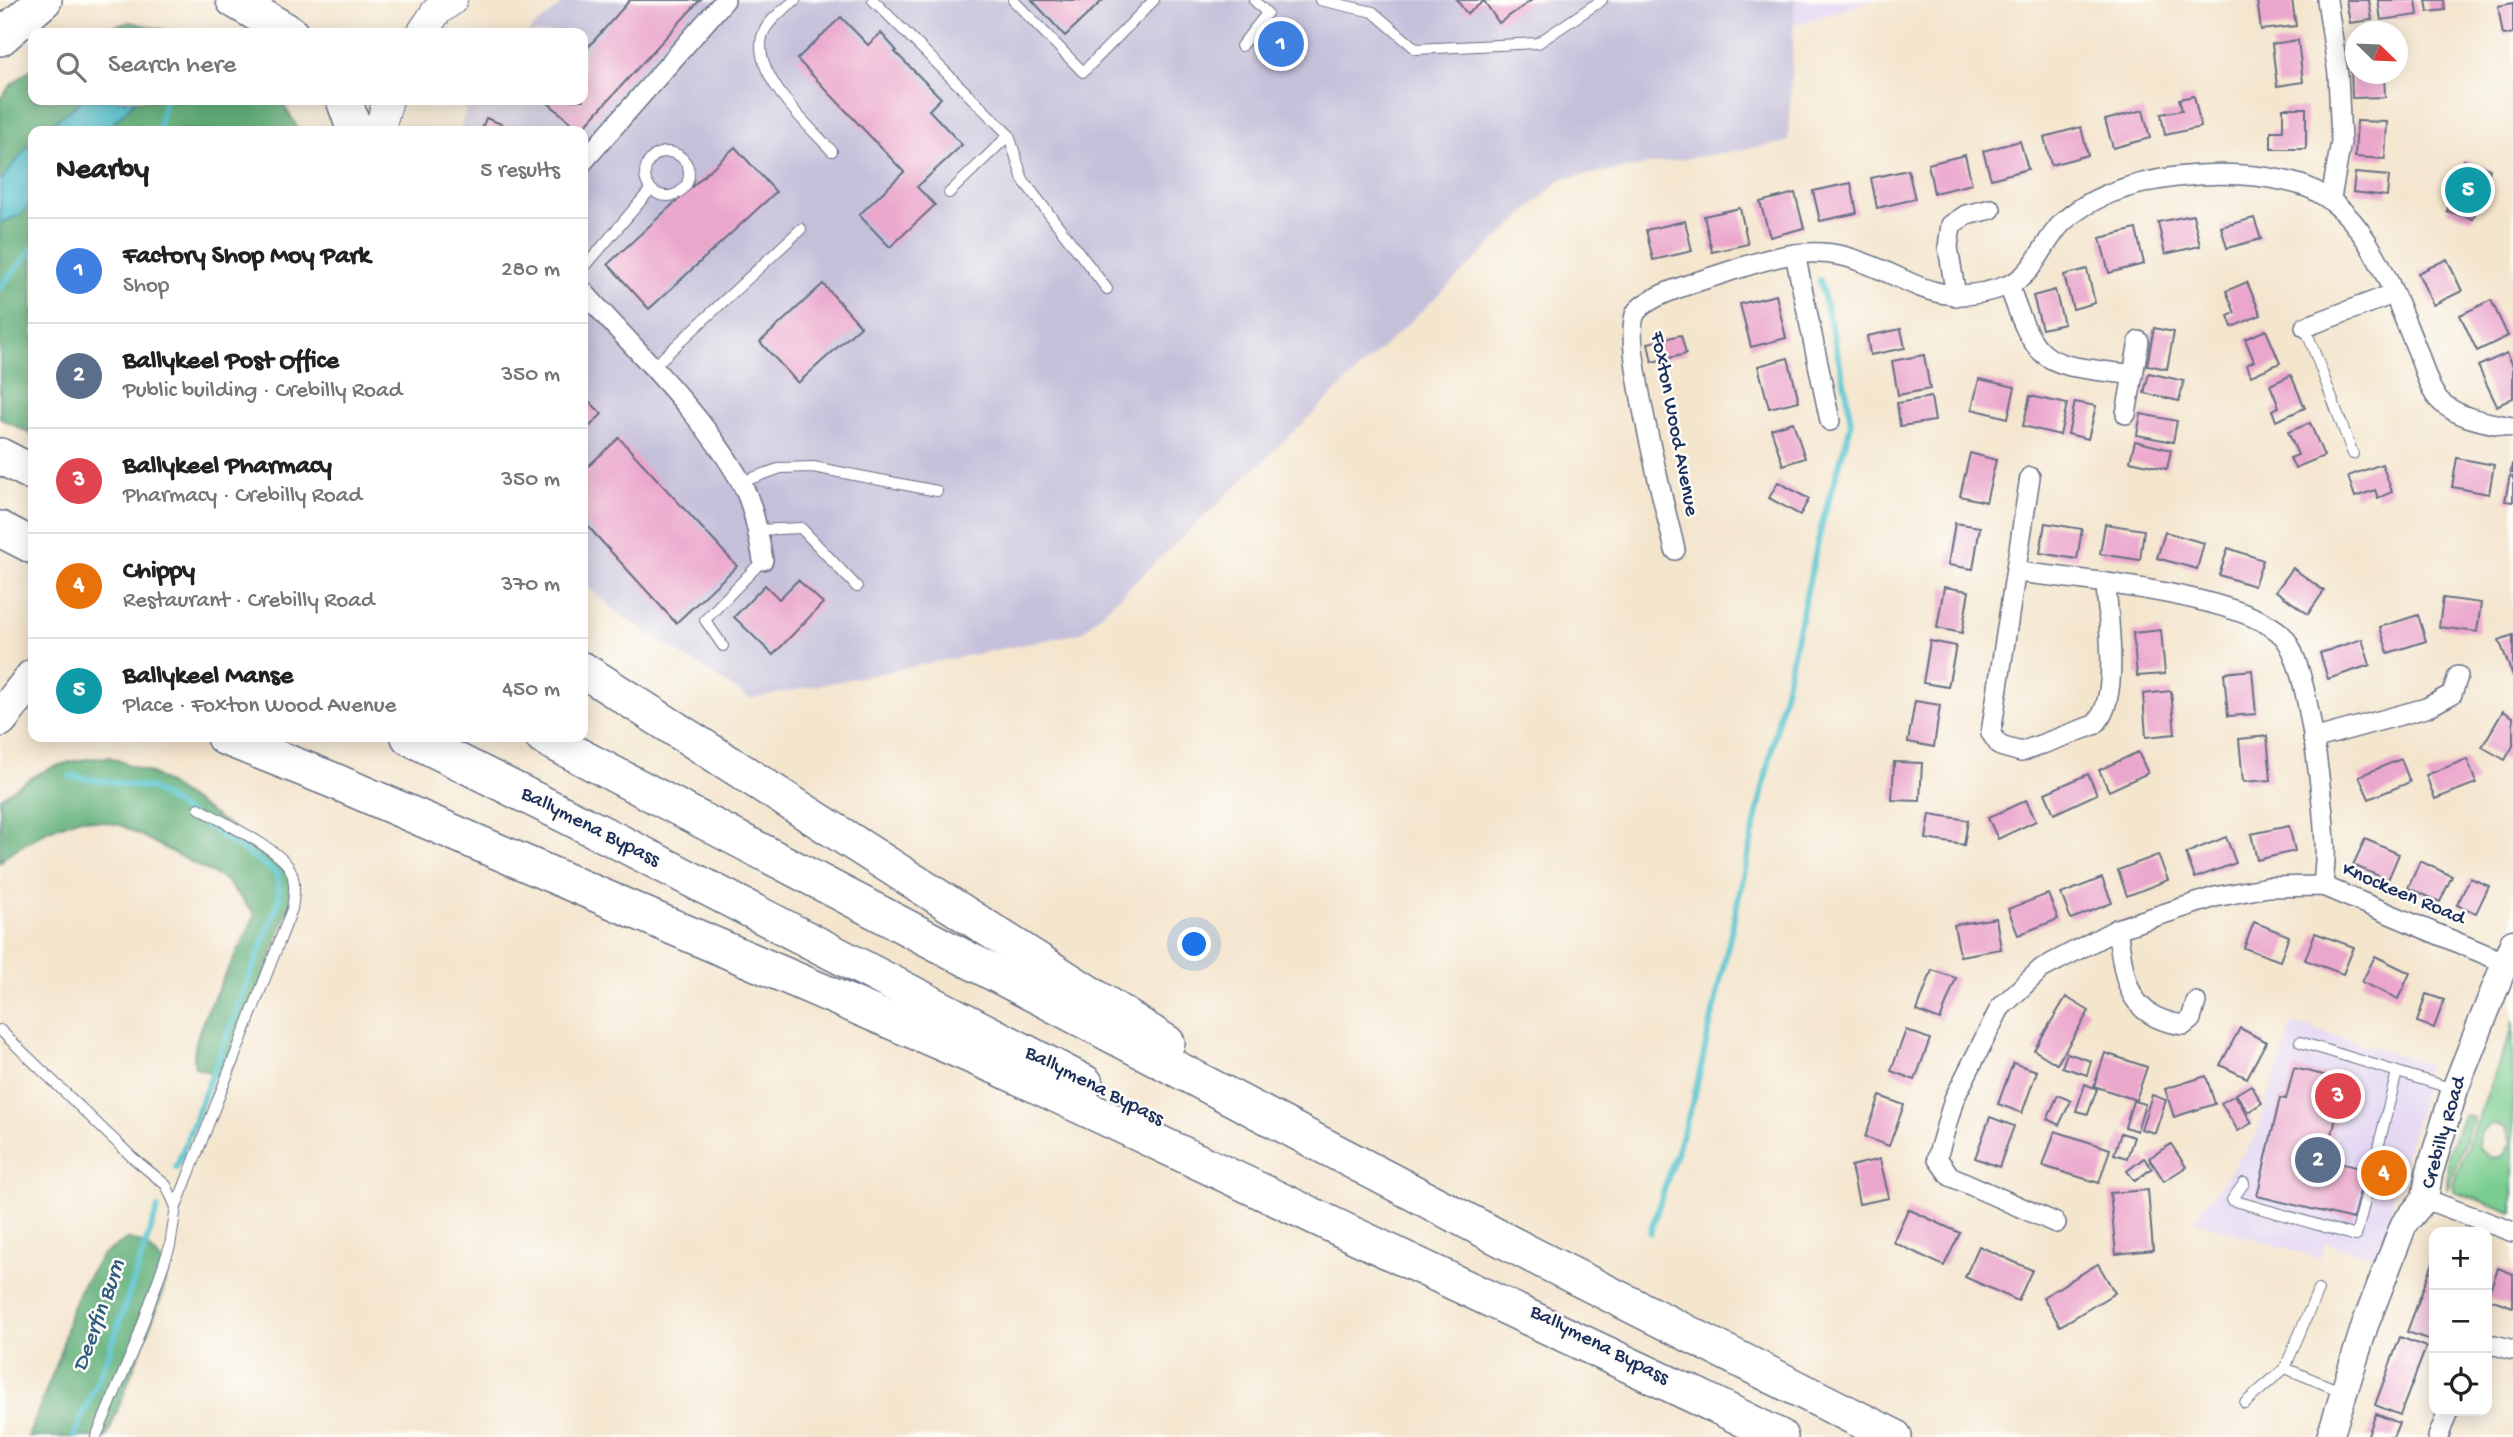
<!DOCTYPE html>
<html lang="en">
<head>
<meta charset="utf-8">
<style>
  :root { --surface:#fff; --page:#f2f2f2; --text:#222; --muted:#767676; --line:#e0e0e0; --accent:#0f766e }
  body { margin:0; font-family:"Gochi Hand",sans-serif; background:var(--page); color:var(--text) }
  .controls { position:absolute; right:21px; bottom:21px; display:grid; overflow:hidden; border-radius:14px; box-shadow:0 4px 18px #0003 }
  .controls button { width:63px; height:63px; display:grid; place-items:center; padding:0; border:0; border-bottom:2px solid var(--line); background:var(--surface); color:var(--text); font:35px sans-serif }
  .compass { position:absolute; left:2345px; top:21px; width:63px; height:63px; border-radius:50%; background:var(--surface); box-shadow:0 4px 18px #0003; rotate:113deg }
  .you { position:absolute; left:1195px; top:945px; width:24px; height:24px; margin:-18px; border:5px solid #fff; border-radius:50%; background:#1a73e8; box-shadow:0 0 0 10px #1a73e833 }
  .badge { display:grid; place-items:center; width:46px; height:46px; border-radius:50%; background:var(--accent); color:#fff; font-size:23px; font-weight:700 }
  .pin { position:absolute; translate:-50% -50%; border:4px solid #fff; box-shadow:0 2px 7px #0006 }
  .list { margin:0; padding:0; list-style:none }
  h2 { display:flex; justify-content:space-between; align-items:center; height:91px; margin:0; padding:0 28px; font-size:30px }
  h2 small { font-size:23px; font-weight:400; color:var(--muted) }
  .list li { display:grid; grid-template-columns:46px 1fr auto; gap:21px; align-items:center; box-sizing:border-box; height:105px; padding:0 28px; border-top:2px solid var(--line) }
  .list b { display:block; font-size:26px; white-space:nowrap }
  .list p { margin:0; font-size:23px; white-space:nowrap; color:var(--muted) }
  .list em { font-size:23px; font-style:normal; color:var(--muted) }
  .icon { flex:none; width:38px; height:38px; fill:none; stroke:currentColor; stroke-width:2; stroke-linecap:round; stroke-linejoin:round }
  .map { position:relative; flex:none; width:2513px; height:1437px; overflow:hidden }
  .search { position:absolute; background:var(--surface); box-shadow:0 4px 18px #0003; left:28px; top:28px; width:560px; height:77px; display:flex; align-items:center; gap:18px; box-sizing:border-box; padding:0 24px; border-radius:14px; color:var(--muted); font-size:26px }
  .panel { position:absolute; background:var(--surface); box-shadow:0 4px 18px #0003; left:28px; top:126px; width:560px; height:616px; border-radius:14px }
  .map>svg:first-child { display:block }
</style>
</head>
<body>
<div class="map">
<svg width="2513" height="1437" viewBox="0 0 2513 1437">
  <rect width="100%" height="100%" fill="#fdfcf7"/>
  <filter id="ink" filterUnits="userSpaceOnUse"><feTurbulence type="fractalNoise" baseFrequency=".0143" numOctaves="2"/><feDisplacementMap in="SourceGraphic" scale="14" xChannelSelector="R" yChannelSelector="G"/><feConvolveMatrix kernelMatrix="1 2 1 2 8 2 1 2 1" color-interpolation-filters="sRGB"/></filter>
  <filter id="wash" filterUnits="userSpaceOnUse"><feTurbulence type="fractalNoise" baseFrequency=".00686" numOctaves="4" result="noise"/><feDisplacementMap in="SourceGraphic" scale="28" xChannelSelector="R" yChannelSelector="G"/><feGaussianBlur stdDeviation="1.57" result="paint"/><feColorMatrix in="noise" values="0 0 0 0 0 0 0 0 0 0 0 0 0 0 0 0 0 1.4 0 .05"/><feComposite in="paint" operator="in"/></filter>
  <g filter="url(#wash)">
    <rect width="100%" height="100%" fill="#f4e5cd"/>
    <g fill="#e2d4f3">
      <polygon points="1795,0 1873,0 1794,25"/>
      <polygon points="2293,1023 2427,1064 2421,1101 2377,1257 2325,1243 2320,1258 2194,1221 2256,1136"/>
    </g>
    <polygon fill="#c5c0da" points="567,0 1795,0 1788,142 1561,179 1081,633 750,699 619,614 583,583 583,131 460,131 469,100 583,100 583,33 527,33"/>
    <g fill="#7acd90" stroke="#4a7e77" stroke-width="2" fill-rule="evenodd">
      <path d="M2513,1020V1213L2454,1191L2453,1184L2511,1032ZM2495,1124L2506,1128L2511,1143L2503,1156L2492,1158L2479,1148C2476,1136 2482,1126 2495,1124Z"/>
      <polygon points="2464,1115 2473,1118 2447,1190 2448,1154"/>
    </g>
    <g fill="#63b07a" stroke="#3f706c" stroke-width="2">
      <polygon points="130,22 179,33 87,33"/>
      <polygon points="33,68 33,100 280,100 300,131 33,131 33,435 0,418 0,99 11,85"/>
      <path d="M109,757L153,774L289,866L295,890L230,1072L220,1076L195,1067C185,1032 243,951 255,914L225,880L121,825L80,818L49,830L8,854L0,862V798C38,771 61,759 109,757Z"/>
      <path d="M127,1239C148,1241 158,1256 168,1272L161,1298L107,1437H28L60,1355L69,1316L79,1291L101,1256Z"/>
    </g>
    <g fill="#57c4cf" stroke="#397a96" stroke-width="2">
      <polygon points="83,100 136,100 105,131 42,131"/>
      <polygon points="33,140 33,202 20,215 0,223 0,182"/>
    </g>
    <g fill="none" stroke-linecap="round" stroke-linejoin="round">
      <g stroke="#57c4cf" stroke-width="6">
        <polyline points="158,131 165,100"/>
        <polyline points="0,288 33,248"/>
        <polyline points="70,776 151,788 278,874 279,900 176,1168"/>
        <polyline points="1650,1233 1694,1098 1823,519 1851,425 1847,394 1820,280"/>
        <polyline points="74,1437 109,1353 158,1208"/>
      </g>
    </g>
    <g id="blocks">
      <g fill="#eba6cc">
        <polygon points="630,0 700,0 580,131 545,100 583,100 583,53"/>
        <polygon points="1032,0 1103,0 1065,36"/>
        <polygon points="1457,0 1532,0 1499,23 1484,1 1467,14"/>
        <polygon points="2257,0 2292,0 2296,26 2261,30"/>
        <polygon points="2346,0 2369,0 2372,20 2350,23"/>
        <polygon points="2378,0 2416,0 2418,15 2381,20"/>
        <polygon points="2426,0 2444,0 2445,10 2428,12"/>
        <polygon points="2513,3 2513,33 2503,35 2498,6"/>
        <polygon points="841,17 868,45 881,33 897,51 895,52 941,98 929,110 962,145 917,187 935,205 890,247 859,215 904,172 797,59"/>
        <polygon points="1283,22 1304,44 1279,67 1258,45"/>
        <polygon points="2298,40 2303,82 2277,86 2272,44"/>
        <polygon points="2351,65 2356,65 2356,74 2384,74 2385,97 2352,98"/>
        <polygon points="2194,96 2201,127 2165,135 2161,114 2182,110 2179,99"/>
        <polygon points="2283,108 2306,108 2306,149 2271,149 2271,131 2283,131"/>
        <polygon points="2143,110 2150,138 2113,148 2105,120"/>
        <polygon points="486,118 519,131 481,131"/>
        <polygon points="2357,121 2387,122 2385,159 2355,157"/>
        <polygon points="2081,127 2088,155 2051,165 2044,137"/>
        <polygon points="2020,141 2028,169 1991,179 1983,151"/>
        <polygon points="735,147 776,192 649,309 608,264"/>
        <polygon points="1965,155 1972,184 1934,193 1928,164"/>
        <polygon points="2464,160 2490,169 2473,219 2447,211"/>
        <polygon points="1908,170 1915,199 1877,208 1871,178"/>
        <polygon points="2355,173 2389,176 2387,196 2353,192"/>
        <polygon points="1851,183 1857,213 1820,221 1813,191"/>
        <polygon points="1795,193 1804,228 1770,237 1760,202"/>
        <polygon points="1740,208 1748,244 1712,252 1704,216"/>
        <polygon points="2193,215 2200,246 2165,254 2158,222"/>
        <polygon points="2254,218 2261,239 2227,248 2221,227"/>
        <polygon points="1685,221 1692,251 1653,260 1646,230"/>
        <polygon points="2136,229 2144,264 2109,273 2100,238"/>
        <polygon points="2447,259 2462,291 2433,305 2418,273"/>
        <polygon points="2087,269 2095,303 2073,309 2064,275"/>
        <polygon points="2247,282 2261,315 2232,327 2228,316 2235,313 2226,291"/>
        <polygon points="823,284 861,326 798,383 760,342"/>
        <polygon points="2055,290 2064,324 2042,329 2033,296"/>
        <polygon points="1776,295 1786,338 1751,347 1740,304"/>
        <polygon points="2491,300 2508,336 2477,351 2460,315"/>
        <polygon points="2154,328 2174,332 2167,369 2147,365"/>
        <polygon points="1901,329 1905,348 1870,355 1867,336"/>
        <polygon points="2266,330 2280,363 2251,376 2247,365 2254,361 2245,339"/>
        <polygon points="1681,335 1686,354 1652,362 1648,343"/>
        <polygon points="2507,353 2513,366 2513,398 2497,406 2478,366"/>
        <polygon points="1924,355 1930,389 1898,395 1892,361"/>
        <polygon points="1788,358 1799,401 1769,408 1758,366"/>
        <polygon points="2149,373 2184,381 2179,401 2144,393"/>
        <polygon points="2291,375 2305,408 2276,421 2272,410 2279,407 2270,385"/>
        <polygon points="1979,379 2015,387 2008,418 1972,409"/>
        <polygon points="583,395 602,414 583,433"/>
        <polygon points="2030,396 2067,404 2060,435 2023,426"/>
        <polygon points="1931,397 1935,421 1900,426 1897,403"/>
        <polygon points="2075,402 2096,406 2088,439 2068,434"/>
        <polygon points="2141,414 2177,421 2173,442 2137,435"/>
        <polygon points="1793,422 1805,458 1783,465 1771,429"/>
        <polygon points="2310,423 2324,456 2295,468 2290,458 2298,455 2288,432"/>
        <polygon points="619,438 737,566 676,623 583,521 583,471"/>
        <polygon points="2135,441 2171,450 2167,469 2130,461"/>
        <polygon points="1970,453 1996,460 1986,502 1960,496"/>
        <polygon points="2457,458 2494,465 2489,494 2452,487"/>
        <polygon points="2382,464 2392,492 2378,498 2375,490 2355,497 2348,476"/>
        <polygon points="2512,464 2513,464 2513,502 2505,501"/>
        <polygon points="1778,482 1809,499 1800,515 1769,498"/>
        <polygon points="1955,523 1980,527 1973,569 1948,565"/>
        <polygon points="2045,523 2082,529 2077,559 2040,553"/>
        <polygon points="2105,524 2144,530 2140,560 2100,554"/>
        <polygon points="2165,532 2204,543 2197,569 2157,558"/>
        <polygon points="2228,548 2263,560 2254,586 2219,575"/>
        <polygon points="2293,568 2324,591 2308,614 2276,591"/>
        <polygon points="798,580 823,603 773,655 734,617 765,585 779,599"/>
        <polygon points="1944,587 1969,591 1962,633 1937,628"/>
        <polygon points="2443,598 2481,603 2477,632 2439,627"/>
        <polygon points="2418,615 2426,641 2388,653 2380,627"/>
        <polygon points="2161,630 2165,674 2137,676 2133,633"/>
        <polygon points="2513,635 2513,676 2499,640"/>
        <polygon points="2362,639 2370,665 2328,679 2320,653"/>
        <polygon points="1930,641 1956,646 1948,687 1923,683"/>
        <polygon points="2252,670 2256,714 2228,716 2224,673"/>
        <polygon points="2171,691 2175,734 2146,737 2143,694"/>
        <polygon points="1915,701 1940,705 1934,747 1908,742"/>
        <polygon points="2503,711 2513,717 2513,746 2505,760 2482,747"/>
        <polygon points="2267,736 2271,780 2243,782 2239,739"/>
        <polygon points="2138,752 2148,773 2109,791 2099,770"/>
        <polygon points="2401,759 2410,782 2369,799 2359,776"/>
        <polygon points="2467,759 2476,783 2435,799 2426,775"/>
        <polygon points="1894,762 1922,763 1920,801 1892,800"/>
        <polygon points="2088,774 2097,794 2054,814 2045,793"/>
        <polygon points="2026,800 2036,821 1998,839 1988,818"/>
        <polygon points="1930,814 1968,820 1964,845 1926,839"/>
        <polygon points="2289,826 2295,851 2257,860 2251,834"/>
        <polygon points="2226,837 2236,863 2195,878 2186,853"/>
        <polygon points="2365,839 2399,854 2388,880 2353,865"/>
        <polygon points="2158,855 2168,880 2127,896 2118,870"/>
        <polygon points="2420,861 2452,876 2440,902 2408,888"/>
        <polygon points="2102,878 2112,903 2071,919 2061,894"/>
        <polygon points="2470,878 2489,886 2476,913 2457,905"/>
        <polygon points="2048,894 2058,919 2018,935 2008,909"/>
        <polygon points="1996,918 2001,949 1960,956 1954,925"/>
        <polygon points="2254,922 2289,936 2280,961 2244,948"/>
        <polygon points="2315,933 2354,947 2343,974 2305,960"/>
        <polygon points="2375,956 2410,973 2398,999 2362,982"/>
        <polygon points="1932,970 1956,978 1940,1020 1917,1011"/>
        <polygon points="2426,994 2444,1000 2434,1028 2417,1022"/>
        <polygon points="2066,997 2089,1011 2057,1064 2034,1050"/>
        <polygon points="2240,1028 2266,1042 2247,1078 2220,1065"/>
        <polygon points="1906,1030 1930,1039 1915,1080 1891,1071"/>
        <polygon points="2067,1053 2091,1061 2087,1075 2062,1067"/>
        <polygon points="2105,1053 2147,1067 2136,1100 2094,1086"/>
        <polygon points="2013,1063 2037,1071 2022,1113 1998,1104"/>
        <polygon points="2294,1068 2345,1080 2326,1160 2365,1169 2353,1219 2257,1196 2280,1098 2286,1099"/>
        <polygon points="2206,1076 2215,1104 2174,1117 2165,1089"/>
        <polygon points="2085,1084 2097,1089 2088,1114 2076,1111"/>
        <polygon points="2251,1085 2262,1103 2248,1112 2236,1094"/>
        <polygon points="2058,1095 2071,1101 2059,1125 2047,1119"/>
        <polygon points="2152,1095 2166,1100 2155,1133 2141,1129"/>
        <polygon points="2235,1095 2252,1123 2238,1131 2221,1103"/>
        <polygon points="1880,1096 1904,1105 1889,1146 1865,1137"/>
        <polygon points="2133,1101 2145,1104 2137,1131 2125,1127"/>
        <polygon points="1990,1117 2014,1126 1999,1167 1975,1158"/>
        <polygon points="2055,1131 2110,1149 2099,1183 2043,1166"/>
        <polygon points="2121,1133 2134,1137 2127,1158 2114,1154"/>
        <polygon points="2171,1144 2186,1167 2164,1181 2149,1158"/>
        <polygon points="2144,1158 2152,1168 2135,1181 2127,1171"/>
        <polygon points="1880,1159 1889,1198 1859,1204 1851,1166"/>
        <polygon points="2148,1190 2153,1250 2116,1254 2110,1193"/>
        <polygon points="1908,1209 1960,1233 1944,1266 1893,1242"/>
        <polygon points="1979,1246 2032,1270 2018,1301 1965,1277"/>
        <polygon points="2434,1260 2434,1339 2433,1341 2407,1332"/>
        <polygon points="2098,1264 2115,1293 2060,1326 2043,1297"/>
        <polygon points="2498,1268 2513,1274 2513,1307 2487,1298"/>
        <polygon points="2400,1337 2426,1347 2400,1415 2375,1405"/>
        <polygon points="2376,1414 2399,1423 2393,1437 2367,1437"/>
      </g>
    </g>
  </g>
  <g filter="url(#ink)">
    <use href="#blocks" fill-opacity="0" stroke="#676f85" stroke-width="2"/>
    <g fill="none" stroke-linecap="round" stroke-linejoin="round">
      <defs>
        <g id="lane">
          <path d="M795,0C784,10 766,21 762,37C753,76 808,125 832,151"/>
          <polyline points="873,0 1009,135 949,193"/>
          <polyline points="1013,0 1083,72 1154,0"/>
          <polyline points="1320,0 1373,12 1416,49 1538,43 1602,0"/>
          <polyline points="1241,46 1267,13 1254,0"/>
          <polyline points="1009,135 1023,180 1107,289"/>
          <circle cx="667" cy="174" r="22"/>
          <polyline points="583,269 651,189"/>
          <polyline points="2305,327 2353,454"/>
          <polyline points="652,368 801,229"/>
          <polyline points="741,482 781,468 813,467 937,491"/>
          <polyline points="757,530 801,528 857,587"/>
          <polyline points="723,646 705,620 763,560"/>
          <polyline points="0,1030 133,1158 166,1185 176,1207 170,1246 136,1343 96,1437"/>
          <polyline points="2300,1042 2453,1089"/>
          <polyline points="2244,1183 2232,1200 2356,1236 2397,1072"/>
          <path d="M176,1207L292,909C294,896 297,878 288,866C275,847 220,821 199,808"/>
          <polyline points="2285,1368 2343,1392"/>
          <polyline points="2245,1403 2285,1368 2318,1290"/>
        </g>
        <g id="street">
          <polyline points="2327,0 2338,74 2341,142 2331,198"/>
          <polyline points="583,162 725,0"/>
          <polyline points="1795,254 1830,421"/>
          <path d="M2009,285C2038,372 2047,363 2133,375"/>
          <path d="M583,291C634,349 704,415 741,482C754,506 758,534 763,560"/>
          <polyline points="1956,296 1948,247 1951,225 1966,215 1991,209"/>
          <polyline points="2305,327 2393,294"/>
          <polyline points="2126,414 2139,341"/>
          <path d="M2030,477L1991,733L2000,746L2021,752L2094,725C2121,702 2108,620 2106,585"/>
          <path d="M1675,550C1667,515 1619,333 1637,311C1651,294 1700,281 1721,274C1762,261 1799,246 1843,256C1907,272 1931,313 2006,286C2035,276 2042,243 2062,223C2114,172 2234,164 2301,185C2367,206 2393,294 2418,352C2423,366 2427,383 2435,395C2451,418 2489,423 2513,427"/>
          <path d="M2016,572C2074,578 2246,596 2283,636C2309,664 2323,802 2325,844C2326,858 2324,872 2323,886"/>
          <polyline points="2313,739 2426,708 2452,694 2458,676"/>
          <path d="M2117,929C2125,977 2125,1018 2184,1025L2191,1019L2196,1002"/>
          <polyline points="2425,1199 2513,1232"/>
          <polyline points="2056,1223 1950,1176 1937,1158 1954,1099 2000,1008 2041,969 2117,929 2215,897 2268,887 2323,886 2506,963"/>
          <polyline points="2487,1346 2495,1345 2513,1350"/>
          <polyline points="2438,1437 2448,1411"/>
        </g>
        <polyline id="secondary" points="2330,1437 2365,1325 2404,1224 2425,1199 2429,1174 2455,1089 2513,943"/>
        <g id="primary">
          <polyline points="422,33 436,12 452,0"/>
          <polyline points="379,131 388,100"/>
        </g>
        <g id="highway">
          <polyline points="234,0 290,33"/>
          <polyline points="0,38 44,0"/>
          <polyline points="344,100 355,131"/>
          <polyline points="0,456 33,473"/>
          <polyline points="0,529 33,546"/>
          <polyline points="583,670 1167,1043"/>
          <polyline points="0,719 33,677"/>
          <polyline points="224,737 332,780 1002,1069 1710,1403"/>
          <polyline points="409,737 621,843 1085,1083"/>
          <polyline points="543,737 1536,1257 1894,1437"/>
          <polyline points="1689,1392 1780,1437"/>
        </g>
      </defs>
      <use href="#lane" stroke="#676f85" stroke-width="12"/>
      <use href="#street" stroke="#676f85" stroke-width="22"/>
      <use href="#secondary" stroke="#676f85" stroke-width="29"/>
      <use href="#primary" stroke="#676f85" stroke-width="32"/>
      <use href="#highway" stroke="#676f85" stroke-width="38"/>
      <use href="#lane" stroke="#fff" stroke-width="10"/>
      <use href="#street" stroke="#fff" stroke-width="19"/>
      <use href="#secondary" stroke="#fff" stroke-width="26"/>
      <use href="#primary" stroke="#fff" stroke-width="30"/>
      <use href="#highway" stroke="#fff" stroke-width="35"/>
    </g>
  </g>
  <g text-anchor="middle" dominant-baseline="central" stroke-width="5" stroke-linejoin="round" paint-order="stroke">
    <g font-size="21" fill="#1b2f5e" stroke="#fdfcf7">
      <text transform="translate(1673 424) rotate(79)">Foxton Wood Avenue</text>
      <text transform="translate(590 828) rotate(27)">Ballymena Bypass</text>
      <text transform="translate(2403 895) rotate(23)">Knockeen Road</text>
      <text transform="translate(1094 1087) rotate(27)">Ballymena Bypass</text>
      <text transform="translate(2445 1133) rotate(-74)">Crebilly Road</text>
      <text transform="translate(1599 1346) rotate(27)">Ballymena Bypass</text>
    </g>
    <g font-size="23" font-style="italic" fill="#2d5c80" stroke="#fdfcf7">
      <text transform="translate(100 1316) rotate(-70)">Deerfin Burn</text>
    </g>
  </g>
</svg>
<div class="controls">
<button>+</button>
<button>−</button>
<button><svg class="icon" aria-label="locate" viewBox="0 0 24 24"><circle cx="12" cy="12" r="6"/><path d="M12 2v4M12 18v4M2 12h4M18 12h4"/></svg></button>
</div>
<svg class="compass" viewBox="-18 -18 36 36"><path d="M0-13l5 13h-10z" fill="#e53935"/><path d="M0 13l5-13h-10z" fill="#767676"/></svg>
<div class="you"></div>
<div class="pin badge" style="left:1281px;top:44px;background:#3f7fe0">1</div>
<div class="pin badge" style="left:2318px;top:1160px;background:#5c6f8a">2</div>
<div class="pin badge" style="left:2338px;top:1096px;background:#e0444e">3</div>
<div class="pin badge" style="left:2384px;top:1173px;background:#e8710a">4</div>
<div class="pin badge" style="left:2468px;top:190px;background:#0f9aa8">5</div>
<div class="search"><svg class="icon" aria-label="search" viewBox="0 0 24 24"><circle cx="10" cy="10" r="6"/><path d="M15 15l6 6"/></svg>Search here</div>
<section class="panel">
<h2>Nearby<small>5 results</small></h2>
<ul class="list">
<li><span class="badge" style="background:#3f7fe0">1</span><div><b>Factory Shop Moy Park</b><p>Shop</p></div><em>280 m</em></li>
<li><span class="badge" style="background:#5c6f8a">2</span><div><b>Ballykeel Post Office</b><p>Public building · Crebilly Road</p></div><em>350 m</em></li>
<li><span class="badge" style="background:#e0444e">3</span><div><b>Ballykeel Pharmacy</b><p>Pharmacy · Crebilly Road</p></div><em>350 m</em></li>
<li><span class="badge" style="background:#e8710a">4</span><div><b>Chippy</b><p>Restaurant · Crebilly Road</p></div><em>370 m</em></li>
<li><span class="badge" style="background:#0f9aa8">5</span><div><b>Ballykeel Manse</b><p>Place · Foxton Wood Avenue</p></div><em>450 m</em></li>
</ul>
</section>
</div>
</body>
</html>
